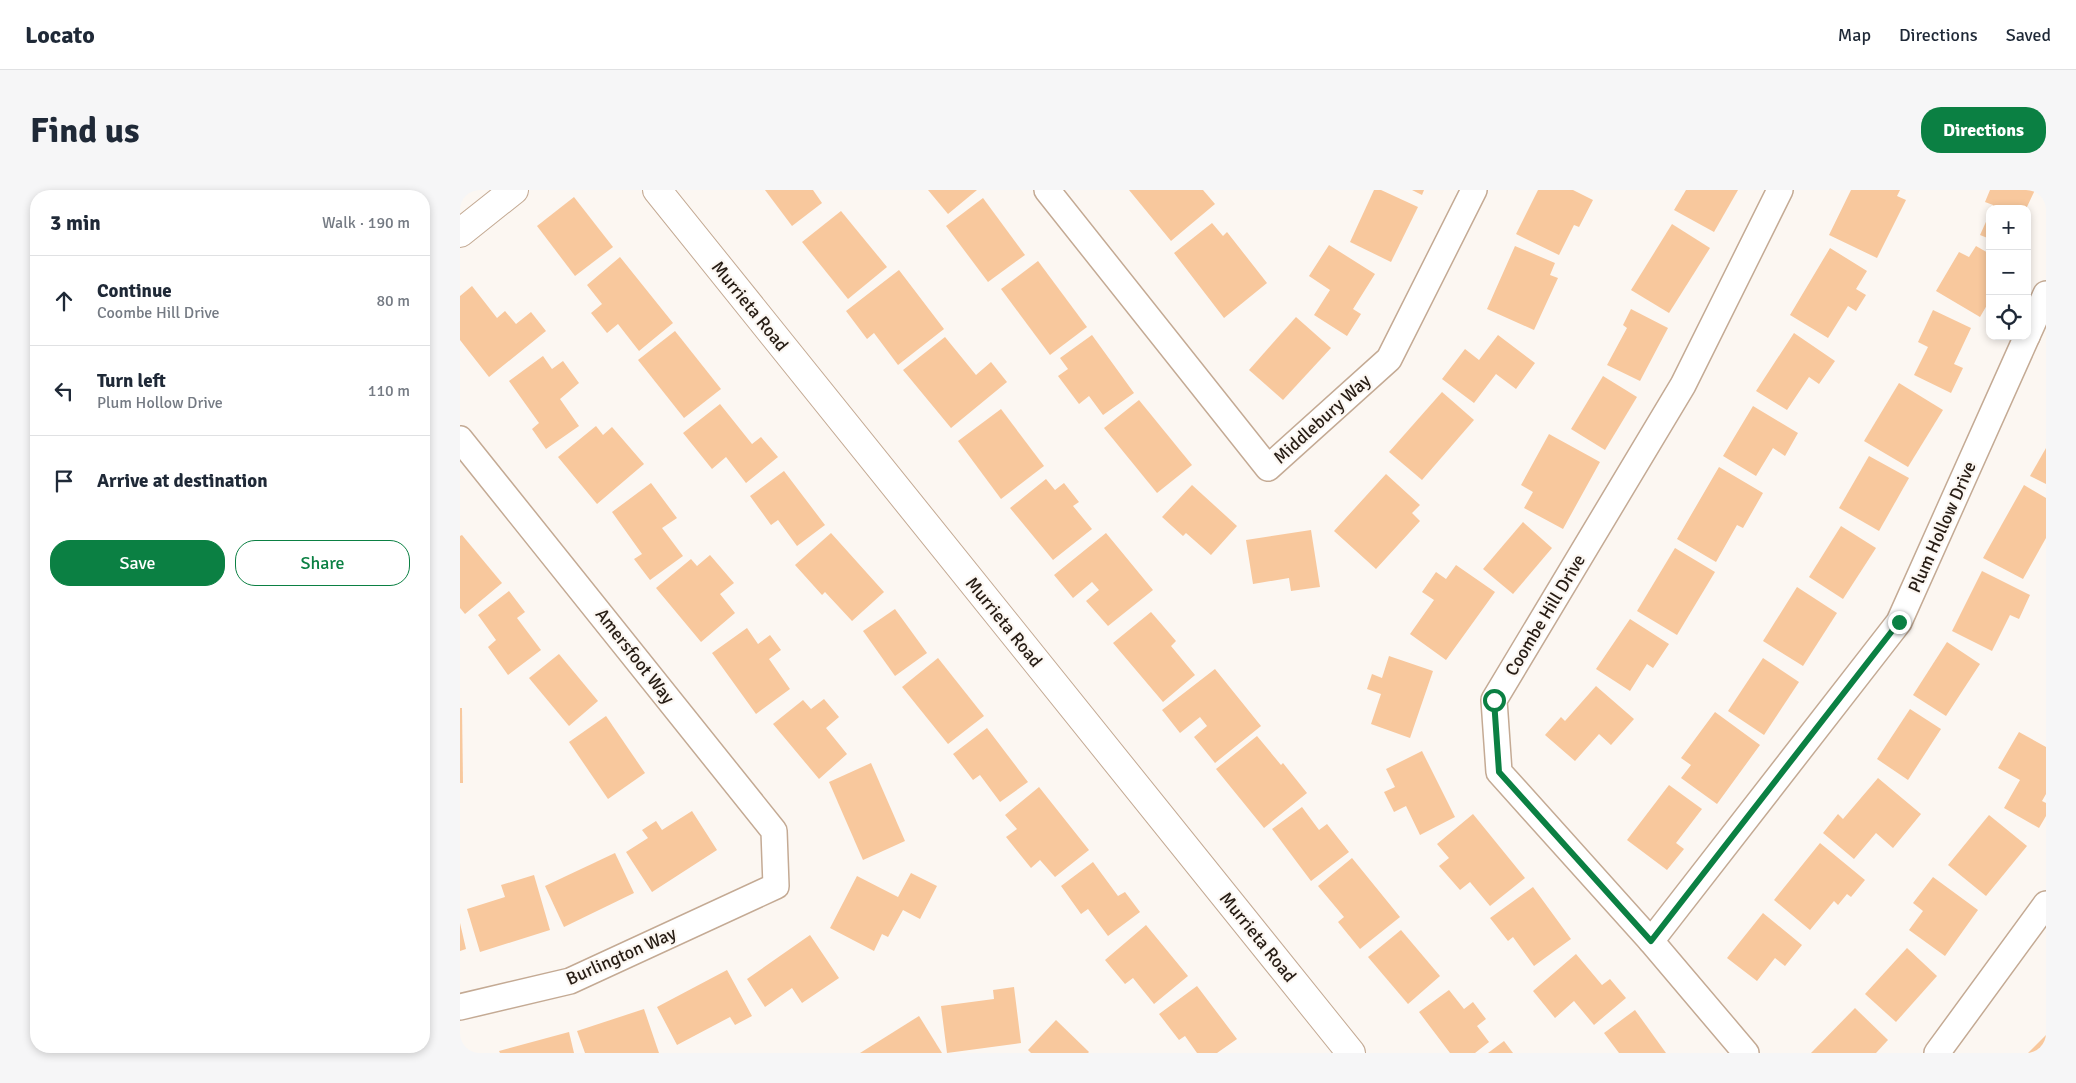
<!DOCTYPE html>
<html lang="en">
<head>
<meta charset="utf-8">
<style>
  :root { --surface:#fff; --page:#f6f6f7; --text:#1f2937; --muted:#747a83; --line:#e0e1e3; --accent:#0b8043 }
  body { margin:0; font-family:Signika,sans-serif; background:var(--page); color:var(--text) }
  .controls { position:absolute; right:15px; top:15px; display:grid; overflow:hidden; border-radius:10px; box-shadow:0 2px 8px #0003 }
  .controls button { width:45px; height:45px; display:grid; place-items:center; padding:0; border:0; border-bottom:1px solid var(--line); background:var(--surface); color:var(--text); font:25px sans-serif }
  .stop { position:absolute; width:15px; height:15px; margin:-11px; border:4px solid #0b8043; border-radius:50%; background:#fff }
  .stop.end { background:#0b8043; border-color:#fff; box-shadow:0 1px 5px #0008 }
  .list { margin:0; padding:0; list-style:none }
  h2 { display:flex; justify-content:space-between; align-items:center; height:65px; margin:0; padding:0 20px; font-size:21px }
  h2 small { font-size:16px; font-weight:400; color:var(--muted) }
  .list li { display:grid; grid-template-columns:32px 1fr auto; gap:15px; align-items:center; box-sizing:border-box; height:90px; padding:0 20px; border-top:1px solid var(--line) }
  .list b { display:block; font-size:19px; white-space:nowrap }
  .list p { margin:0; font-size:16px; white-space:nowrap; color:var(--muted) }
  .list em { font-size:16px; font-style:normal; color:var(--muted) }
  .actions { display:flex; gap:10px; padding:15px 20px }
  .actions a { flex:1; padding:11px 0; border:1px solid var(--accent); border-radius:20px; text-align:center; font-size:18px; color:var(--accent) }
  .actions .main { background:var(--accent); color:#fff }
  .icon { flex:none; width:28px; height:28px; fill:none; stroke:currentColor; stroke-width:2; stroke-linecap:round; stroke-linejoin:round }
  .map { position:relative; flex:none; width:1586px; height:863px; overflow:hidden; border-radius:20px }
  header { display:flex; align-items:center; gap:30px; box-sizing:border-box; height:70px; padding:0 25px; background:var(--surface); border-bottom:1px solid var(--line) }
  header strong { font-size:24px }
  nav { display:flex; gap:28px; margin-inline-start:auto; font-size:18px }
  .intro { display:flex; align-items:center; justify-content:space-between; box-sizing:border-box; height:120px; padding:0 30px }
  h1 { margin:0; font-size:35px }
  .button { padding:12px 22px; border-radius:20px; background:var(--accent); color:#fff; font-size:18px; font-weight:700 }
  main { display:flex; gap:30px; padding:0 30px }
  aside { flex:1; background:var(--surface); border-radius:20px; box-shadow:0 2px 8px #0003 }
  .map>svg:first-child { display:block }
</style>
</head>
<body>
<header>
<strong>Locato</strong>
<nav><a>Map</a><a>Directions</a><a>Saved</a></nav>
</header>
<div class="intro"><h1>Find us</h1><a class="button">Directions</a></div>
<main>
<aside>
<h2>3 min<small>Walk · 190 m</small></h2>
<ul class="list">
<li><svg class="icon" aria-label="ahead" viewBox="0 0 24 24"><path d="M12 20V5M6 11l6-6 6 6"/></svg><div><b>Continue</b><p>Coombe Hill Drive</p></div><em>80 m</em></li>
<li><svg class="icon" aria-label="left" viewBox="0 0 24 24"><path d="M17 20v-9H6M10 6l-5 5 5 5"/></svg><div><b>Turn left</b><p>Plum Hollow Drive</p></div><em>110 m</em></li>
<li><svg class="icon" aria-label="arrive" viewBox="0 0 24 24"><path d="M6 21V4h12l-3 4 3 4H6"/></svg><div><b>Arrive at destination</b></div></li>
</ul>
<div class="actions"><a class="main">Save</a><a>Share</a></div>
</aside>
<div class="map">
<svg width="1586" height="863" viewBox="0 0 1586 863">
  <rect width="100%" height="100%" fill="#fcf7f2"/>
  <g fill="#f8c89d">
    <polygon points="305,0 353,0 362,13 332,36"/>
    <polygon points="468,0 517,0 488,24"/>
    <polygon points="669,0 743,0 755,14 711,51"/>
    <polygon points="914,0 921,0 958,17 931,72 890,52"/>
    <polygon points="952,0 964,0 962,5"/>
    <polygon points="1078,0 1113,0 1133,10 1119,37 1114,35 1099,65 1056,44"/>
    <polygon points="1226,0 1278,0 1254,42 1214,20"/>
    <polygon points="1391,0 1440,0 1437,6 1446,10 1417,68 1369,45"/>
    <polygon points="1530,0 1575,0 1566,19 1532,19 1533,15 1525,12"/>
    <polygon points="114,7 153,57 115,86 77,36"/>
    <polygon points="523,8 565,65 528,92 486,36"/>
    <polygon points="381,21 427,77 388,109 342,52"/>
    <polygon points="1530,23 1530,49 1520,45"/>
    <polygon points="752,33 763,46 767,42 807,93 764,128 714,63"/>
    <polygon points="1212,34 1250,58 1209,123 1171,100"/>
    <polygon points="869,55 915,84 893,119 901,124 887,146 854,125 870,100 849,86"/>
    <polygon points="1055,56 1095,73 1090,85 1098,88 1074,140 1027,119"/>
    <polygon points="1516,56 1530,64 1530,110 1520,127 1476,101 1499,62 1509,67"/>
    <polygon points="1370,58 1407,81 1396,99 1406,105 1396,121 1388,116 1368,148 1330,125"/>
    <polygon points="160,67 213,133 179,161 158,134 147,143 131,123 142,114 127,95"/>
    <polygon points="578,71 627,137 590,165 541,99"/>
    <polygon points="439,80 484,139 438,175 414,143 407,149 386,121"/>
    <polygon points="12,96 37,128 45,121 56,134 71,122 86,141 29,187 0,150 0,106"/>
    <polygon points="1171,119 1208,138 1180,191 1147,175 1167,138 1163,135"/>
    <polygon points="1473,120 1511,138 1494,174 1503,178 1491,203 1454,185 1468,157 1458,152"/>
    <polygon points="836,127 871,158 823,210 789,180"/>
    <polygon points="215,141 261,199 224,228 178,170"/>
    <polygon points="1334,143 1375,171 1359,194 1349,187 1327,220 1296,201"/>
    <polygon points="632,145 674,203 643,225 629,206 619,214 598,186 608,179 600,168"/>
    <polygon points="1038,145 1075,173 1056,199 1036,184 1014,213 982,189 1005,159 1019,170"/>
    <polygon points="485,147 516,185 531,172 547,192 491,238 443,180"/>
    <polygon points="83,166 92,179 103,171 119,193 100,209 119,236 86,259 72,239 79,233 49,191"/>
    <polygon points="1143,186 1177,207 1145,260 1111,239"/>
    <polygon points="1439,193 1483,220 1448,277 1404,251"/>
    <polygon points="982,202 1014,230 962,290 929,262"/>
    <polygon points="679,210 732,275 697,303 644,238"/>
    <polygon points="260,214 292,254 301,247 318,267 286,293 266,267 252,279 223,243"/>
    <polygon points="1293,216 1338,243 1325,266 1313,258 1296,286 1263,266"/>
    <polygon points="541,219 584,276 541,309 498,251"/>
    <polygon points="136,236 143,245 152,237 184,274 137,314 98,267"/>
    <polygon points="1089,244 1140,272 1103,339 1064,318 1073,302 1061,295"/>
    <polygon points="1586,258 1586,294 1570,286"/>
    <polygon points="1409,266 1449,288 1419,341 1379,318"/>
    <polygon points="1259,277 1303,303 1283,338 1277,335 1256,372 1217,349"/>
    <polygon points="324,281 365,335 337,356 318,330 311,335 290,306"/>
    <polygon points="926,284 960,315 952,323 960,331 916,379 874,341"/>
    <polygon points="586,289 595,300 604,293 619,312 613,316 632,339 593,370 550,318"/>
    <polygon points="191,293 217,328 202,338 223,366 190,390 174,369 182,364 152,322"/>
    <polygon points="732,295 777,336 751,365 726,343 723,346 702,327"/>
    <polygon points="1564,295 1586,308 1586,348 1563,389 1523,368"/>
    <polygon points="1063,332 1092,358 1053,404 1023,379"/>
    <polygon points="1381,336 1416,358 1383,409 1349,387"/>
    <polygon points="851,340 860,397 831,401 829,388 793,394 786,350"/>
    <polygon points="371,343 424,402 392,431 365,402 362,405 335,375"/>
    <polygon points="646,343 693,400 648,436 626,411 639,400 632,392 613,408 594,385"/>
    <polygon points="2,345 42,393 5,424 0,418 0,346"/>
    <polygon points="1215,358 1255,382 1217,445 1177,421"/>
    <polygon points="250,365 274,393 260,404 275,423 241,452 196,398 231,369 237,376"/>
    <polygon points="996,375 1035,402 986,470 950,444 974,410 962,402 976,382 986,389"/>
    <polygon points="1522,381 1570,405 1559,429 1550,425 1532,461 1492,441"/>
    <polygon points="1337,397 1377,423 1343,476 1303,451"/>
    <polygon points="49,401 65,422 57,428 81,460 48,485 28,457 36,450 18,425"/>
    <polygon points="435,419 467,463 435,486 403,441"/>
    <polygon points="691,422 716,451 711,456 735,485 703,512 653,453"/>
    <polygon points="1170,429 1209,454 1193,478 1187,474 1170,501 1136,479"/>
    <polygon points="287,438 298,454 310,445 321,460 309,469 330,499 296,524 252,463"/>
    <polygon points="1487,452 1520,474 1486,526 1453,505"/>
    <polygon points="99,464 138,511 109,536 69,488"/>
    <polygon points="929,466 973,481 950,548 911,534 921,504 907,499 912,484 922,488"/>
    <polygon points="478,468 524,526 488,554 442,497"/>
    <polygon points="1303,468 1339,492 1304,545 1268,521"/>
    <polygon points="755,479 801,536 755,573 734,547 747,536 740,527 720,543 702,520"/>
    <polygon points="1136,496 1174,529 1151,555 1139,544 1115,571 1085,545 1101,527 1105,531"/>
    <polygon points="364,509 379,527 366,538 387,564 359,589 313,534 343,510 351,519"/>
    <polygon points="0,518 2,518 3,593 0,593"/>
    <polygon points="1450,519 1481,539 1448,590 1417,569"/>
    <polygon points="1255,522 1300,555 1257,614 1221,588 1231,575 1221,568"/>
    <polygon points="146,526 185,583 148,609 109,552"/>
    <polygon points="527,538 568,592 540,612 520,585 513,590 493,564"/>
    <polygon points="1559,542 1586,557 1586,604 1582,611 1586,613 1586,626 1579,638 1544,618 1560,590 1538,578"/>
    <polygon points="797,546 821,575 823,573 847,603 804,638 756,579"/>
    <polygon points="962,561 995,627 960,645 946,616 934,622 924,602 935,597 926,579"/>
    <polygon points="411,573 445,651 403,670 369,592"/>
    <polygon points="1418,588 1461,624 1433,658 1416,643 1394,669 1363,643 1378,624 1383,629"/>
    <polygon points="1209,595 1242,619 1216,653 1224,659 1207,680 1167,650"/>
    <polygon points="579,597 629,660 595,687 580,670 571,678 546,647 557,639 545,625"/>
    <polygon points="842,617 859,640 867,634 889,662 851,691 812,639"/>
    <polygon points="232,621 257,660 192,702 166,662 188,648 182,640 196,631 202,640"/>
    <polygon points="1013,624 1065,688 1030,716 1010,692 1000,700 979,676 989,668 977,654"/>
    <polygon points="1529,625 1567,656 1526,706 1488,675"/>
    <polygon points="1360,653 1405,690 1391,707 1387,704 1378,715 1374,711 1350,740 1314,710"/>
    <polygon points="155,663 174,703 104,737 85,696"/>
    <polygon points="892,668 940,727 900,759 878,732 884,727 858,696"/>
    <polygon points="633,672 658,706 665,702 680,722 648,746 628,719 621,724 601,696"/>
    <polygon points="451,683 477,696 460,729 443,720 428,747 422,744 414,761 370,738 397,686 438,707"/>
    <polygon points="74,685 90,740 20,762 7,719 45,707 41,695"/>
    <polygon points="1473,687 1518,720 1485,766 1449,740 1463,721 1453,713"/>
    <polygon points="1073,697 1111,749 1074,776 1053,747 1048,751 1030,728"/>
    <polygon points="1303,723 1342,755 1325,776 1315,768 1297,791 1267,768"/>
    <polygon points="0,733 6,759 0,761"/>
    <polygon points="686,735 728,786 694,814 673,788 665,794 645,770"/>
    <polygon points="941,740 980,786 948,814 908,767"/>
    <polygon points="350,745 379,788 342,813 332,798 305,817 287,789"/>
    <polygon points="1447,758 1477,786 1436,832 1405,804"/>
    <polygon points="1116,764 1142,795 1150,789 1166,808 1134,835 1114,811 1095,828 1073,801"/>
    <polygon points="267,780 292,826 275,835 270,827 217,855 197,817"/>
    <polygon points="737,796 777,849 757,863 737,863 725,846 719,850 699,824"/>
    <polygon points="554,797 561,853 487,863 481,816 534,809 533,800"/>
    <polygon points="989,800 1004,819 1013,812 1026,829 1017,836 1029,852 1015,863 990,863 959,822"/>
    <polygon points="1395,818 1428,850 1416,863 1351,863"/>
    <polygon points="184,819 199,863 125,863 117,841"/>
    <polygon points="1175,820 1206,863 1159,863 1144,843"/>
    <polygon points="459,826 482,863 400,863"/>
    <polygon points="596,830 629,862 628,863 571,863 568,860"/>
    <polygon points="109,842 114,863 40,863 39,861"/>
    <polygon points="1586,845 1586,863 1568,863"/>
    <polygon points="1044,851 1053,863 1028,863"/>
  </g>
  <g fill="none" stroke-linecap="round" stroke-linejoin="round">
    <defs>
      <g id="street">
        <polyline points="587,0 808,278 929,169 1014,0"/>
        <polyline points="1567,146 1586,104"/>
        <polyline points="0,249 314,641 316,696 110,791 0,817"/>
        <polyline points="1191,751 1439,432 1567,146"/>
        <polyline points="1286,863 1191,751 1039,582 1034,510 1223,195 1320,0"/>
        <polyline points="1477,863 1586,714"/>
      </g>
      <g id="secondary">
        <polyline points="197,0 891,863"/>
        <polyline points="0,43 54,0"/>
      </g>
    </defs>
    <use href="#street" stroke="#c4aa94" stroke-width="28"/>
    <use href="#secondary" stroke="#c4aa94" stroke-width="30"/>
    <use href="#street" stroke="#fff" stroke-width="25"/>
    <use href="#secondary" stroke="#fff" stroke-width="28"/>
  </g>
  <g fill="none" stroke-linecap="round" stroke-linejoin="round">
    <polyline stroke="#0b8043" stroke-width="6" points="1034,510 1039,582 1191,751 1439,432"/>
  </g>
  <g text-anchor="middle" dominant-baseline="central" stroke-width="4.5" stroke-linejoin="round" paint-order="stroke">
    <g font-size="18" fill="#271d15" stroke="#fcf7f2">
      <text transform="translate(290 116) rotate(51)">Murrieta Road</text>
      <text transform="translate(862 229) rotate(-42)">Middlebury Way</text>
      <text transform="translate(1482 337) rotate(-66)">Plum Hollow Drive</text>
      <text transform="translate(1085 425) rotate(-59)">Coombe Hill Drive</text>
      <text transform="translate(544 432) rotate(51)">Murrieta Road</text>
      <text transform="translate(175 466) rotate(52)">Amersfoot Way</text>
      <text transform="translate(798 747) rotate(51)">Murrieta Road</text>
      <text transform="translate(161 766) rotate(-24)">Burlington Way</text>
    </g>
  </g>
</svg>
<div class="controls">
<button>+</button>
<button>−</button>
<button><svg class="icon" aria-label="locate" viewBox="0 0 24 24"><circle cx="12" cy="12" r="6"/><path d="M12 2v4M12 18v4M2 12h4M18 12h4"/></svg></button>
</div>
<div class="stop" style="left:1034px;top:510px"></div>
<div class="stop end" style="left:1439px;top:432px"></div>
</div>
</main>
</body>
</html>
